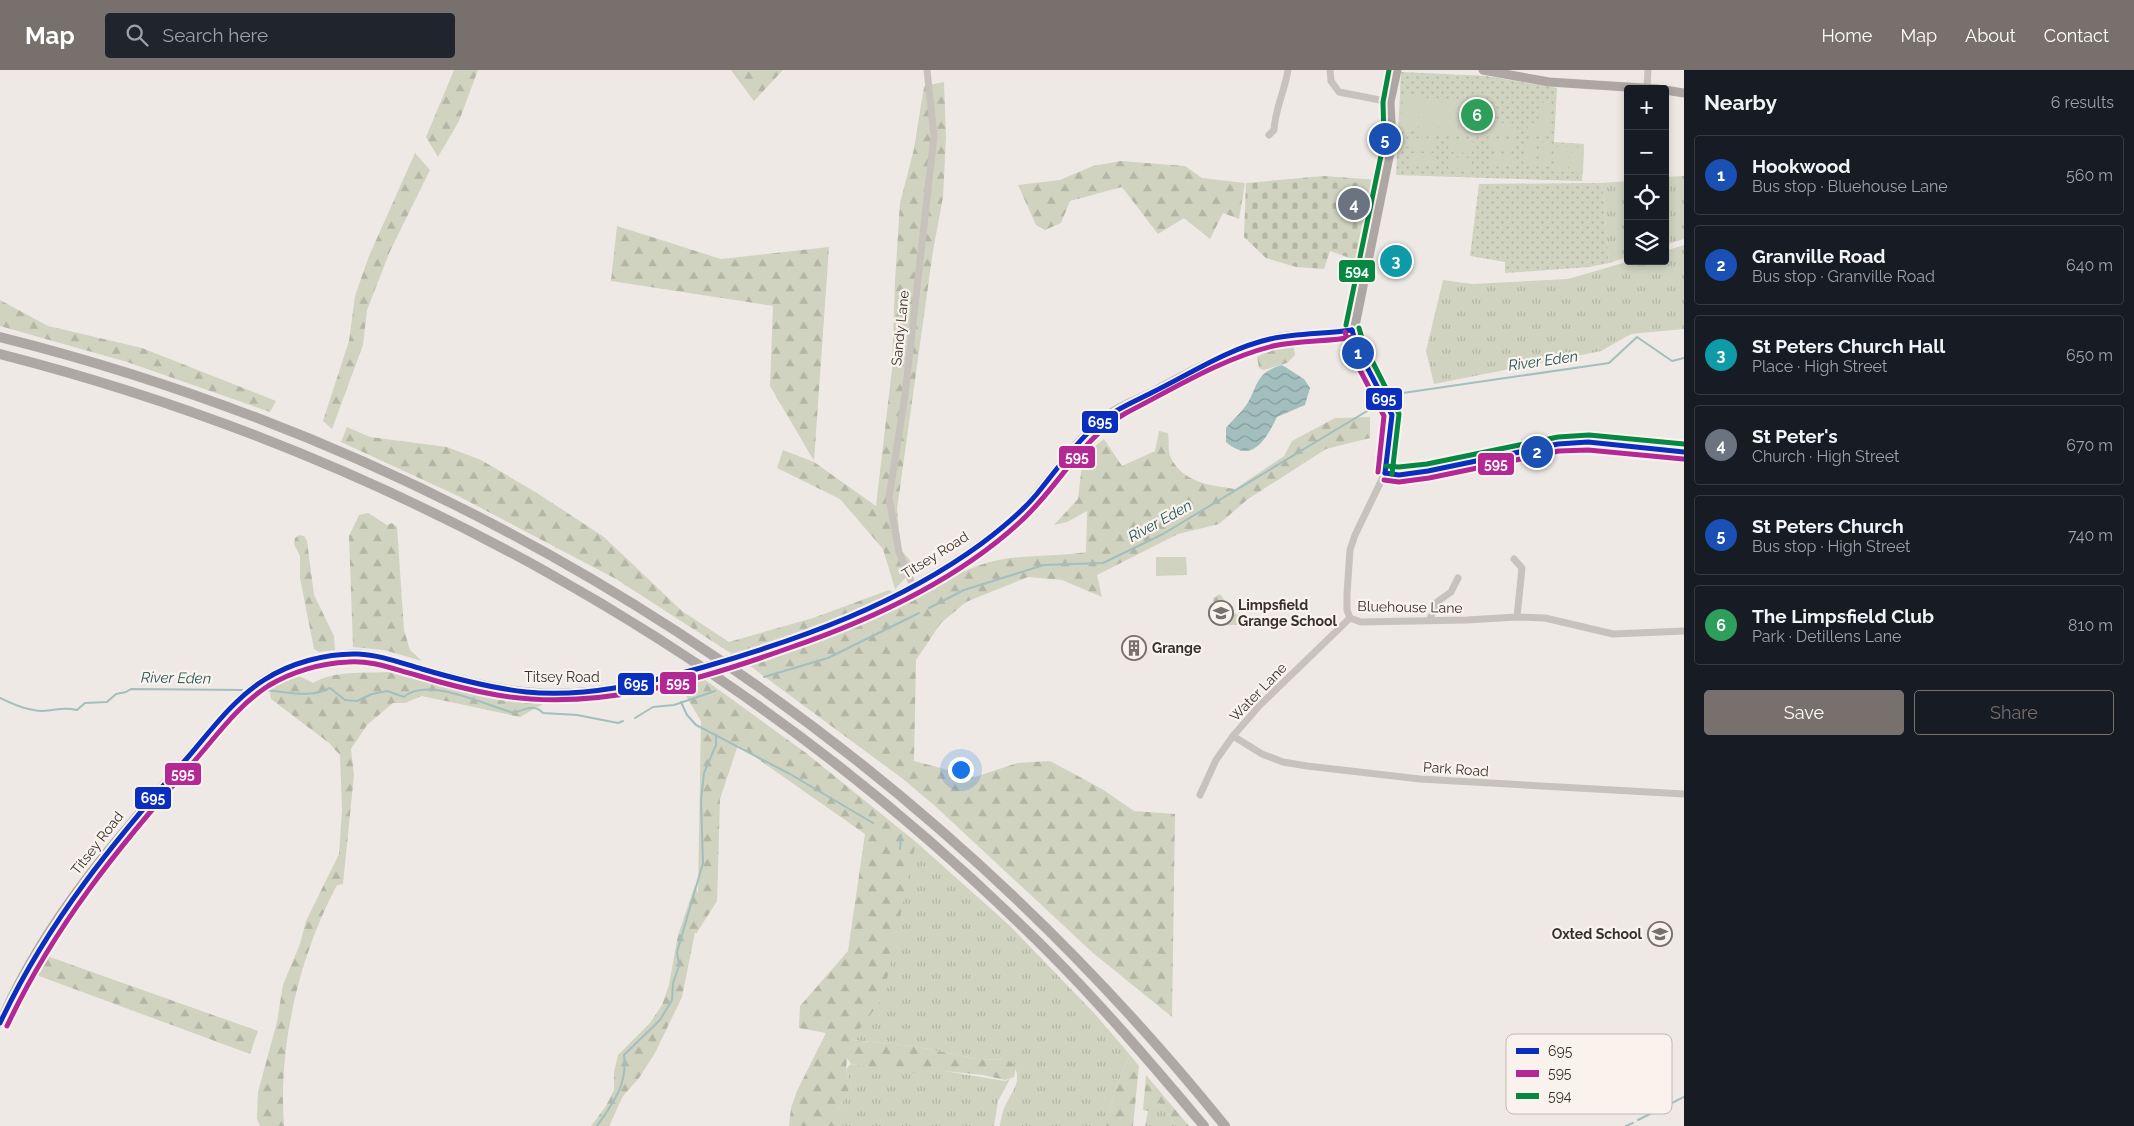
<!DOCTYPE html>
<html lang="en">
<head>
<meta charset="utf-8">
<style>
  :root { --surface:#171b24; --page:#20242c; --text:#f1f3f6; --muted:#9ea1a6; --line:#363941; --accent:#78706c }
  body { margin:0; font-family:Raleway,sans-serif; background:var(--page); color:var(--text) }
  .controls { position:absolute; right:15px; top:15px; display:grid; overflow:hidden; border-radius:5px; box-shadow:0 2px 8px #0003 }
  .controls button { width:45px; height:45px; display:grid; place-items:center; padding:0; border:0; border-bottom:1px solid var(--line); background:var(--surface); color:var(--text); font:25px sans-serif }
  .you { position:absolute; left:960px; top:699px; width:18px; height:18px; margin:-12px; border:4px solid #fff; border-radius:50%; background:#1a73e8; box-shadow:0 0 0 8px #1a73e833 }
  .badge { display:grid; place-items:center; width:32px; height:32px; border-radius:50%; background:var(--accent); color:#fff; font-size:16px; font-weight:700 }
  .pin { position:absolute; translate:-50% -50%; border:2px solid #fff; box-shadow:0 1px 5px #0006 }
  .list { margin:0; padding:0; list-style:none }
  h2 { display:flex; justify-content:space-between; align-items:center; height:65px; margin:0; padding:0 20px; font-size:21px }
  h2 small { font-size:16px; font-weight:400; color:var(--muted) }
  .list li { display:grid; grid-template-columns:32px 1fr auto; gap:15px; align-items:center; box-sizing:border-box; height:80px; margin:0 10px 10px; padding:0 10px; border:1px solid var(--line); border-radius:5px }
  .list b { display:block; font-size:19px; white-space:nowrap }
  .list p { margin:0; font-size:16px; white-space:nowrap; color:var(--muted) }
  .list em { font-size:16px; font-style:normal; color:var(--muted) }
  .actions { display:flex; gap:10px; padding:15px 20px }
  .actions a { flex:1; padding:11px 0; border:1px solid var(--accent); border-radius:5px; text-align:center; font-size:18px; color:var(--accent) }
  .actions .main { background:var(--accent); color:#fff }
  .icon { flex:none; width:28px; height:28px; fill:none; stroke:currentColor; stroke-width:2; stroke-linecap:round; stroke-linejoin:round }
  .map { position:relative; flex:none; width:1684px; height:1056px; overflow:hidden }
  header { display:flex; align-items:center; gap:30px; box-sizing:border-box; height:70px; padding:0 25px; background:var(--accent); color:#fff }
  header strong { font-size:24px }
  nav { display:flex; gap:28px; margin-inline-start:auto; font-size:18px }
  .search { width:350px; height:45px; background:var(--page); display:flex; align-items:center; gap:12px; box-sizing:border-box; padding:0 18px; border-radius:5px; color:var(--muted); font-size:19px }
  main { display:flex }
  aside { flex:1; background:var(--surface) }
  .map>svg:first-child { display:block }
</style>
</head>
<body>
<header>
<strong>Map</strong>
<div class="search"><svg class="icon" aria-label="search" viewBox="0 0 24 24"><circle cx="10" cy="10" r="6"/><path d="M15 15l6 6"/></svg>Search here</div>
<nav><a>Home</a><a>Map</a><a>About</a><a>Contact</a></nav>
</header>
<main>
<div class="map">
<svg width="1684" height="1056" viewBox="0 0 1684 1056">
  <defs>
    <pattern id="grass-tufts" width="24" height="20" patternUnits="userSpaceOnUse" patternTransform="scale(1.25)"><rect width="24" height="20" fill="#d0d3c0"/><path d="M3 7l-1-3M5 7V3M7 7l1-3M15 17l-1-3M17 17v-4M19 17l1-3" fill="none" stroke="#b3b5a5"/></pattern>
    <pattern id="forest-firs" width="22" height="20" patternUnits="userSpaceOnUse" patternTransform="scale(1.25)"><rect width="22" height="20" fill="#d0d3c0"/><path d="M5 1l3.5 6h-7zM16 11l3.5 6h-7z" fill="#b3b5a5"/></pattern>
    <pattern id="cemetery-stones" width="16" height="16" patternUnits="userSpaceOnUse" patternTransform="scale(1.25)"><rect width="16" height="16" fill="#d0d3c0"/><path d="M2 7V4a2 2 0 0 1 4 0v3zM10 15v-3a2 2 0 0 1 4 0v3z" fill="#b3b5a5"/></pattern>
    <pattern id="park-dots" width="8" height="8" patternUnits="userSpaceOnUse" patternTransform="scale(1.25)"><rect width="8" height="8" fill="#d0d3c0"/><path d="M2 2h.1M6 6h.1" fill="none" stroke="#b3b5a5" stroke-width="1.8" stroke-linecap="round"/></pattern>
    <pattern id="water-waves" width="16" height="10" patternUnits="userSpaceOnUse" patternTransform="scale(1.25)"><rect width="16" height="10" fill="#a2bfbe"/><path d="M0 5q4-4 8 0t8 0" fill="none" stroke="#859c9b"/></pattern>
  </defs>
  <rect width="100%" height="100%" fill="#eee9e5"/>
  <g fill="url(#grass-tufts)">
    <polygon points="1684,106 1684,169 1665,175 1665,107"/>
    <polygon points="1628,111 1628,187 1609,193 1602,113"/>
    <polygon points="1684,175 1684,259 1631,264 1601,281 1434,314 1426,281 1443,210 1472,214 1568,209 1630,191 1665,191 1665,181"/>
    <path d="M916,772L1009,855L1094,943L1130,985L1115,1019L1106,1056H1000C1001,1049 1002,1042 1005,1036C1014,1018 1026,1006 1008,990L978,989L913,976L851,970Z"/>
    <polygon points="851,994 902,1002 944,1001 1005,1011 1010,1009 998,1031 994,1056 837,1056 838,1040 851,1016 846,999"/>
    <polygon points="1159,1033 1177,1056 1145,1056 1148,1041"/>
  </g>
  <g fill="url(#forest-firs)">
    <polygon points="454,0 478,0 459,51 438,87 426,67"/>
    <polygon points="731,0 783,0 754,31"/>
    <polygon points="944,12 946,67 943,127 933,181 897,439 901,480 916,497 895,519 883,479 840,429 777,398 783,380 814,392 876,436 892,299 895,211 900,133 914,79 924,16"/>
    <polygon points="415,83 430,100 390,181 367,240 363,275 332,359 323,351 349,271 355,226 369,186"/>
    <polygon points="1121,91 1185,96 1202,108 1245,113 1239,149 1223,143 1210,169 1184,148 1158,164 1122,117 1070,131 1061,153 1045,160 1036,155 1018,115 1060,110 1093,96"/>
    <polygon points="617,156 721,189 829,177 814,391 770,316 773,236 611,211"/>
    <polygon points="0,230 48,256 142,278 276,331 270,342 127,292 0,256"/>
    <polygon points="1292,269 1295,285 1287,293 1263,300 1259,298 1257,287 1269,280 1265,273"/>
    <path d="M1370,347V368L1326,379L1248,429L1219,454L1178,464L1097,505L1102,527L1062,510L1028,507L966,532L941,553L916,590L914,691L975,707L1017,693L1050,691L1102,719L1134,741L1175,744L1172,947L1093,883L935,736L903,709L746,593L747,590C790,578 832,563 872,544C908,527 943,508 980,495C1014,483 1051,488 1086,482L1087,441L1067,452L1054,455L1078,429L1083,386L1104,369L1122,396L1155,381L1159,361L1168,363C1169,370 1168,380 1170,386C1182,413 1210,415 1235,419L1284,386L1292,371L1335,348Z"/>
    <polygon points="347,357 370,367 447,377 481,390 537,423 604,467 682,541 729,572 813,548 889,520 894,523 820,555 732,584 616,509 458,426 341,372"/>
    <polygon points="368,443 387,455 392,453 397,457 404,560 410,580 422,591 384,580 353,577 349,466 359,445"/>
    <polygon points="299,465 304,466 307,471 314,525 334,566 335,580 319,582 314,579 300,508 300,486 294,474 295,468"/>
    <polygon points="1220,524 1232,541 1251,555 1218,555 1213,528"/>
    <path d="M400,601L423,605L488,625L543,634L520,647L422,626L405,633H393L367,655L351,679L354,705L343,814L337,815C299,887 278,975 284,1056H260L257,1049L258,1022L277,952L283,915L300,874L306,851L339,784L342,740L340,685L329,673L271,629L270,623L273,616L297,605L313,613C338,598 372,605 400,601Z"/>
    <polygon points="701,607 806,683 916,772 883,928 851,970 913,976 978,989 1008,990 1016,997 1014,1007 1005,1010 983,1005 944,1001 904,1003 851,994 847,988 846,999 851,1016 838,1040 838,1056 789,1056 791,1038 797,1021 826,963 799,958 800,936 848,881 865,764 738,675 720,729 717,831 696,864 695,862 682,927 655,983 639,1008 623,1026 609,1056 591,1056 606,1036 614,1020 614,1002 618,985 650,953 662,935 669,915 678,865 695,815 698,824 701,651 685,624"/>
    <polygon points="41,880 47,886 258,961 250,984 31,903"/>
    <polygon points="1130,985 1139,996 1133,1056 1106,1056 1115,1019"/>
    <polygon points="1146,1005 1189,1056 1177,1056 1159,1033 1148,1041 1143,1040"/>
  </g>
  <polygon fill="url(#cemetery-stones)" points="1324,106 1378,110 1364,174 1358,191 1330,181 1324,199 1296,197 1266,188 1244,167 1246,113"/>
  <g fill="url(#park-dots)">
    <polygon points="1401,2 1487,6 1557,18 1554,72 1584,74 1582,111 1396,105"/>
    <polygon points="1602,113 1609,193 1589,197 1505,203 1505,192 1470,186 1479,114"/>
  </g>
  <g fill="#d0d3c0">
    <polygon points="1403,26 1419,26 1418,61 1401,60"/>
    <polygon points="1421,28 1440,28 1438,65 1420,64"/>
    <polygon points="1442,29 1458,31 1458,66 1440,65"/>
    <polygon points="1460,31 1477,31 1477,67 1460,66"/>
    <polygon points="1540,32 1551,34 1548,66 1527,65 1528,53 1539,53"/>
    <polygon points="1492,52 1517,54 1516,66 1491,64"/>
    <polygon points="1411,68 1435,68 1435,80 1411,79"/>
    <polygon points="1491,68 1516,70 1515,81 1491,80"/>
    <polygon points="1449,70 1473,72 1472,83 1448,82"/>
    <polygon points="1525,70 1537,71 1535,96 1523,95"/>
    <polygon points="1541,72 1552,73 1550,97 1539,96"/>
    <polygon points="1557,77 1569,77 1568,102 1556,101"/>
    <polygon points="1572,77 1584,78 1583,102 1571,102"/>
    <rect x="1410" y="83" width="24" height="11"/>
    <polygon points="1490,84 1515,85 1514,97 1490,95"/>
    <polygon points="1448,87 1472,88 1472,99 1448,98"/>
    <polygon points="1156,487 1186,487 1187,505 1156,506"/>
  </g>
  <path fill="url(#water-waves)" d="M1282,295L1304,309L1310,318L1305,335L1277,347C1266,369 1252,395 1226,372V358C1232,350 1241,343 1247,334C1259,314 1255,303 1282,295Z"/>
  <g fill="none" stroke-linecap="round" stroke-linejoin="round">
    <g stroke="#a2bfbe" stroke-width="2">
      <polyline points="1390,328 1396,324 1609,293 1637,267 1672,291 1684,288"/>
      <polyline points="929,538 964,520 1044,495 1103,493 1163,464 1382,332"/>
      <polyline points="764,607 828,588 919,543"/>
      <path d="M259,620C284,620 308,630 330,618L345,630L357,631L372,624L387,621L404,627C427,606 485,635 511,642C521,644 531,631 543,643L577,645L618,653L623,651"/>
      <path d="M0,628C12,634 28,641 42,641C57,641 60,636 77,640L85,633L107,632L116,624L126,622L131,619L242,620"/>
      <polyline points="681,632 687,645 696,655 790,704 873,753"/>
      <polyline points="635,648 653,637 674,635 715,621"/>
      <polyline points="900,779 901,765"/>
      <polyline points="1638,1050 1684,1027"/>
      <path d="M597,1056C613,1033 628,1014 624,985L660,950L672,930L673,913L679,896L677,882L703,793L701,730L704,703L716,675V666"/>
      <polyline points="1626,1056 1633,1053"/>
    </g>
    <g stroke="#c8c2bd" stroke-width="7">
      <polyline points="1330,0 1331,11 1339,22 1390,32"/>
      <polyline points="1647,17 1648,0"/>
      <path d="M1269,65L1274,60C1275,39 1285,20 1288,0"/>
      <polyline points="1352,260 1357,278 1392,345 1385,403 1355,465 1350,480 1347,524 1347,540 1350,548 1361,552 1467,550 1517,547 1545,548 1613,564 1684,561"/>
      <polyline points="1385,403 1399,405 1428,401 1558,374 1588,372 1684,382"/>
      <polyline points="1514,489 1522,498 1517,547"/>
      <polyline points="913,516 899,482 889,428 905,325 934,66 927,0"/>
      <polyline points="1430,549 1437,532 1451,522 1458,508"/>
      <polyline points="1233,666 1262,684 1283,692 1307,696 1420,709 1684,724"/>
      <polyline points="1200,725 1216,690 1233,666 1260,635 1350,548"/>
    </g>
    <g stroke="#ada6a2" stroke-width="9">
      <polyline points="1483,0 1549,12 1658,19"/>
      <polyline points="1665,20 1684,23"/>
      <path d="M0,953C43,852 117,767 189,686C212,660 235,629 264,610C288,595 330,583 358,584C377,585 396,592 414,597C456,609 499,621 543,623C598,625 651,612 704,597C814,566 925,524 1013,449C1048,418 1069,374 1107,346C1120,336 1136,330 1151,323C1186,304 1224,283 1263,271C1291,262 1323,266 1352,260L1355,256L1392,72L1390,32L1397,0"/>
    </g>
    <g stroke="#ada8a4" stroke-width="10">
      <path d="M0,267C484,388 912,668 1225,1056"/>
      <path d="M0,284C384,382 737,579 1022,856C1087,918 1146,987 1204,1056"/>
    </g>
    <defs>
      <g id="bus-1">
        <polyline points="1352,260 1357,278 1392,345 1385,403"/>
        <polyline points="1385,403 1399,405 1428,401 1558,374 1588,372 1684,382"/>
        <path d="M0,953C48,851 115,770 189,686C212,659 234,629 264,610C290,593 327,583 358,584C380,585 401,593 422,599C456,609 491,618 526,622C586,628 647,613 704,597C801,569 899,534 981,474C1001,459 1020,444 1036,425C1055,402 1072,377 1095,356C1112,341 1131,333 1151,323C1190,304 1227,279 1270,269C1297,263 1325,264 1352,260"/>
      </g>
      <g id="bus-2">
        <polyline points="1345,262 1350,281 1384,346 1378,402"/>
        <polyline points="1384,410 1399,412 1429,408 1559,381 1588,380 1683,389"/>
        <path d="M7,956C53,858 119,776 191,695C215,668 237,636 268,616C291,602 321,593 348,592C371,590 393,599 416,605C442,613 469,620 497,625C596,642 697,611 789,578C871,550 956,511 1020,452C1058,418 1081,368 1126,343C1173,319 1221,289 1273,276C1299,270 1327,272 1353,267"/>
      </g>
      <g id="bus-3">
        <polyline points="1346,255 1384,71 1383,32 1389,0"/>
        <polyline points="1359,258 1364,275 1399,344 1392,404"/>
        <polyline points="1386,396 1399,397 1427,394 1558,367 1589,365 1684,374"/>
      </g>
    </defs>
    <use href="#bus-1" stroke="#faf3ed" stroke-width="9"/>
    <use href="#bus-2" stroke="#faf3ed" stroke-width="9"/>
    <use href="#bus-3" stroke="#faf3ed" stroke-width="9"/>
    <use href="#bus-1" stroke="#0a2ebe" stroke-width="5"/>
    <use href="#bus-2" stroke="#b32895" stroke-width="5"/>
    <use href="#bus-3" stroke="#068843" stroke-width="5"/>
  </g>
  <defs>
    <symbol id="school-ring" viewBox="-11 -11 22 22"><circle r="9.5" fill="#faf3ed" stroke="#78706c" stroke-width="1.5"/><path d="M0-5L7-2L0 1L-7-2ZM-4 1L0 2.5L4 1V4Q0 6-4 4Z" fill="#78706c"/></symbol>
    <symbol id="building-ring" viewBox="-11 -11 22 22"><circle r="9.5" fill="#faf3ed" stroke="#78706c" stroke-width="1.5"/><path d="M-4-6H4V6H1V3H-1V6H-4ZM-2.5-4.3h1.7v1.8h-1.7ZM.8-4.3h1.7v1.8H.8ZM-2.5-1h1.7V.8h-1.7ZM.8-1h1.7V.8H.8Z" fill="#78706c"/></symbol>
  </defs>
  <g fill-rule="evenodd">
    <use href="#school-ring" x="1207" y="529" width="28" height="28"/>
    <use href="#building-ring" x="1120" y="564" width="28" height="28"/>
    <use href="#school-ring" x="1646" y="850" width="28" height="28"/>
  </g>
  <g text-anchor="middle" dominant-baseline="central" stroke-width="4.5" stroke-linejoin="round" paint-order="stroke">
    <g font-size="14" fill="#392f2b" stroke="#faf3ed">
      <text transform="translate(900 258) rotate(-84)">Sandy Lane</text>
      <text transform="translate(935 485) rotate(-32)">Titsey Road</text>
      <text transform="translate(1410 537) rotate(1)">Bluehouse Lane</text>
      <text x="562" y="607">Titsey Road</text>
      <text transform="translate(1258 622) rotate(-46)">Water Lane</text>
      <text transform="translate(1456 699) rotate(4)">Park Road</text>
      <text transform="translate(97 773) rotate(-52)">Titsey Road</text>
    </g>
    <g font-size="14" font-weight="bold" fill="#392f2b" stroke="#faf3ed" text-anchor="start">
      <text x="1238" y="535">Limpsfield<tspan x="1238" dy="16">Grange School</tspan></text>
      <text x="1152" y="578">Grange</text>
      <text x="1642" y="864" text-anchor="end">Oxted School</text>
    </g>
    <g font-size="15" font-style="italic" fill="#235758" stroke="#faf3ed">
      <text transform="translate(1543 291) rotate(-8)">River Eden</text>
      <text transform="translate(1160 451) rotate(-29)">River Eden</text>
      <text transform="translate(176 608) rotate(1)">River Eden</text>
    </g>
  </g>
  <rect x="1506" y="964" width="166" height="80" rx="8" fill="#faf3ed" stroke="#c0b8b3" stroke-width="1"/>
  <rect x="1516" y="978" width="23" height="6" fill="#0a2ebe"/>
  <rect x="1516" y="1000" width="23" height="7" fill="#b32895"/>
  <rect x="1516" y="1023" width="23" height="6" fill="#068843"/>
  <g font-size="14" fill="#392f2b">
    <text x="1548" y="986">695</text>
    <text x="1548" y="1008">595</text>
    <text x="1548" y="1031">594</text>
  </g>
  <g stroke="#faf3ed" stroke-width="2">
    <rect x="1338" y="189" width="38" height="24" rx="5" fill="#068843"/>
    <rect x="1365" y="317" width="38" height="24" rx="5" fill="#0a2ebe"/>
    <rect x="1081" y="340" width="38" height="24" rx="5" fill="#0a2ebe"/>
    <rect x="1058" y="375" width="38" height="24" rx="5" fill="#b32895"/>
    <rect x="1477" y="382" width="38" height="24" rx="5" fill="#b32895"/>
    <rect x="659" y="601" width="38" height="24" rx="5" fill="#b32895"/>
    <rect x="617" y="602" width="38" height="24" rx="5" fill="#0a2ebe"/>
    <rect x="164" y="692" width="38" height="24" rx="5" fill="#b32895"/>
    <rect x="134" y="716" width="38" height="24" rx="5" fill="#0a2ebe"/>
  </g>
  <g font-size="14" text-anchor="middle" font-weight="bold" fill="#fff">
    <text x="1357" y="206">594</text>
    <text x="1384" y="334">695</text>
    <text x="1100" y="357">695</text>
    <text x="1077" y="392">595</text>
    <text x="1496" y="399">595</text>
    <text x="678" y="618">595</text>
    <text x="636" y="619">695</text>
    <text x="183" y="709">595</text>
    <text x="153" y="733">695</text>
  </g>
</svg>
<div class="controls">
<button>+</button>
<button>−</button>
<button><svg class="icon" aria-label="locate" viewBox="0 0 24 24"><circle cx="12" cy="12" r="6"/><path d="M12 2v4M12 18v4M2 12h4M18 12h4"/></svg></button>
<button><svg class="icon" aria-label="layers" viewBox="0 0 24 24"><path d="M12 4l9 5-9 5-9-5zM3 14l9 5 9-5"/></svg></button>
</div>
<div class="you"></div>
<div class="pin badge" style="left:1358px;top:283px;background:#1a4fb4">1</div>
<div class="pin badge" style="left:1537px;top:382px;background:#1a4fb4">2</div>
<div class="pin badge" style="left:1396px;top:191px;background:#0f9aa8">3</div>
<div class="pin badge" style="left:1354px;top:134px;background:#6b7280">4</div>
<div class="pin badge" style="left:1385px;top:69px;background:#1a4fb4">5</div>
<div class="pin badge" style="left:1477px;top:45px;background:#2e9e5b">6</div>
</div>
<aside>
<h2>Nearby<small>6 results</small></h2>
<ul class="list">
<li><span class="badge" style="background:#1a4fb4">1</span><div><b>Hookwood</b><p>Bus stop · Bluehouse Lane</p></div><em>560 m</em></li>
<li><span class="badge" style="background:#1a4fb4">2</span><div><b>Granville Road</b><p>Bus stop · Granville Road</p></div><em>640 m</em></li>
<li><span class="badge" style="background:#0f9aa8">3</span><div><b>St Peters Church Hall</b><p>Place · High Street</p></div><em>650 m</em></li>
<li><span class="badge" style="background:#6b7280">4</span><div><b>St Peter's</b><p>Church · High Street</p></div><em>670 m</em></li>
<li><span class="badge" style="background:#1a4fb4">5</span><div><b>St Peters Church</b><p>Bus stop · High Street</p></div><em>740 m</em></li>
<li><span class="badge" style="background:#2e9e5b">6</span><div><b>The Limpsfield Club</b><p>Park · Detillens Lane</p></div><em>810 m</em></li>
</ul>
<div class="actions"><a class="main">Save</a><a>Share</a></div>
</aside>
</main>
</body>
</html>
